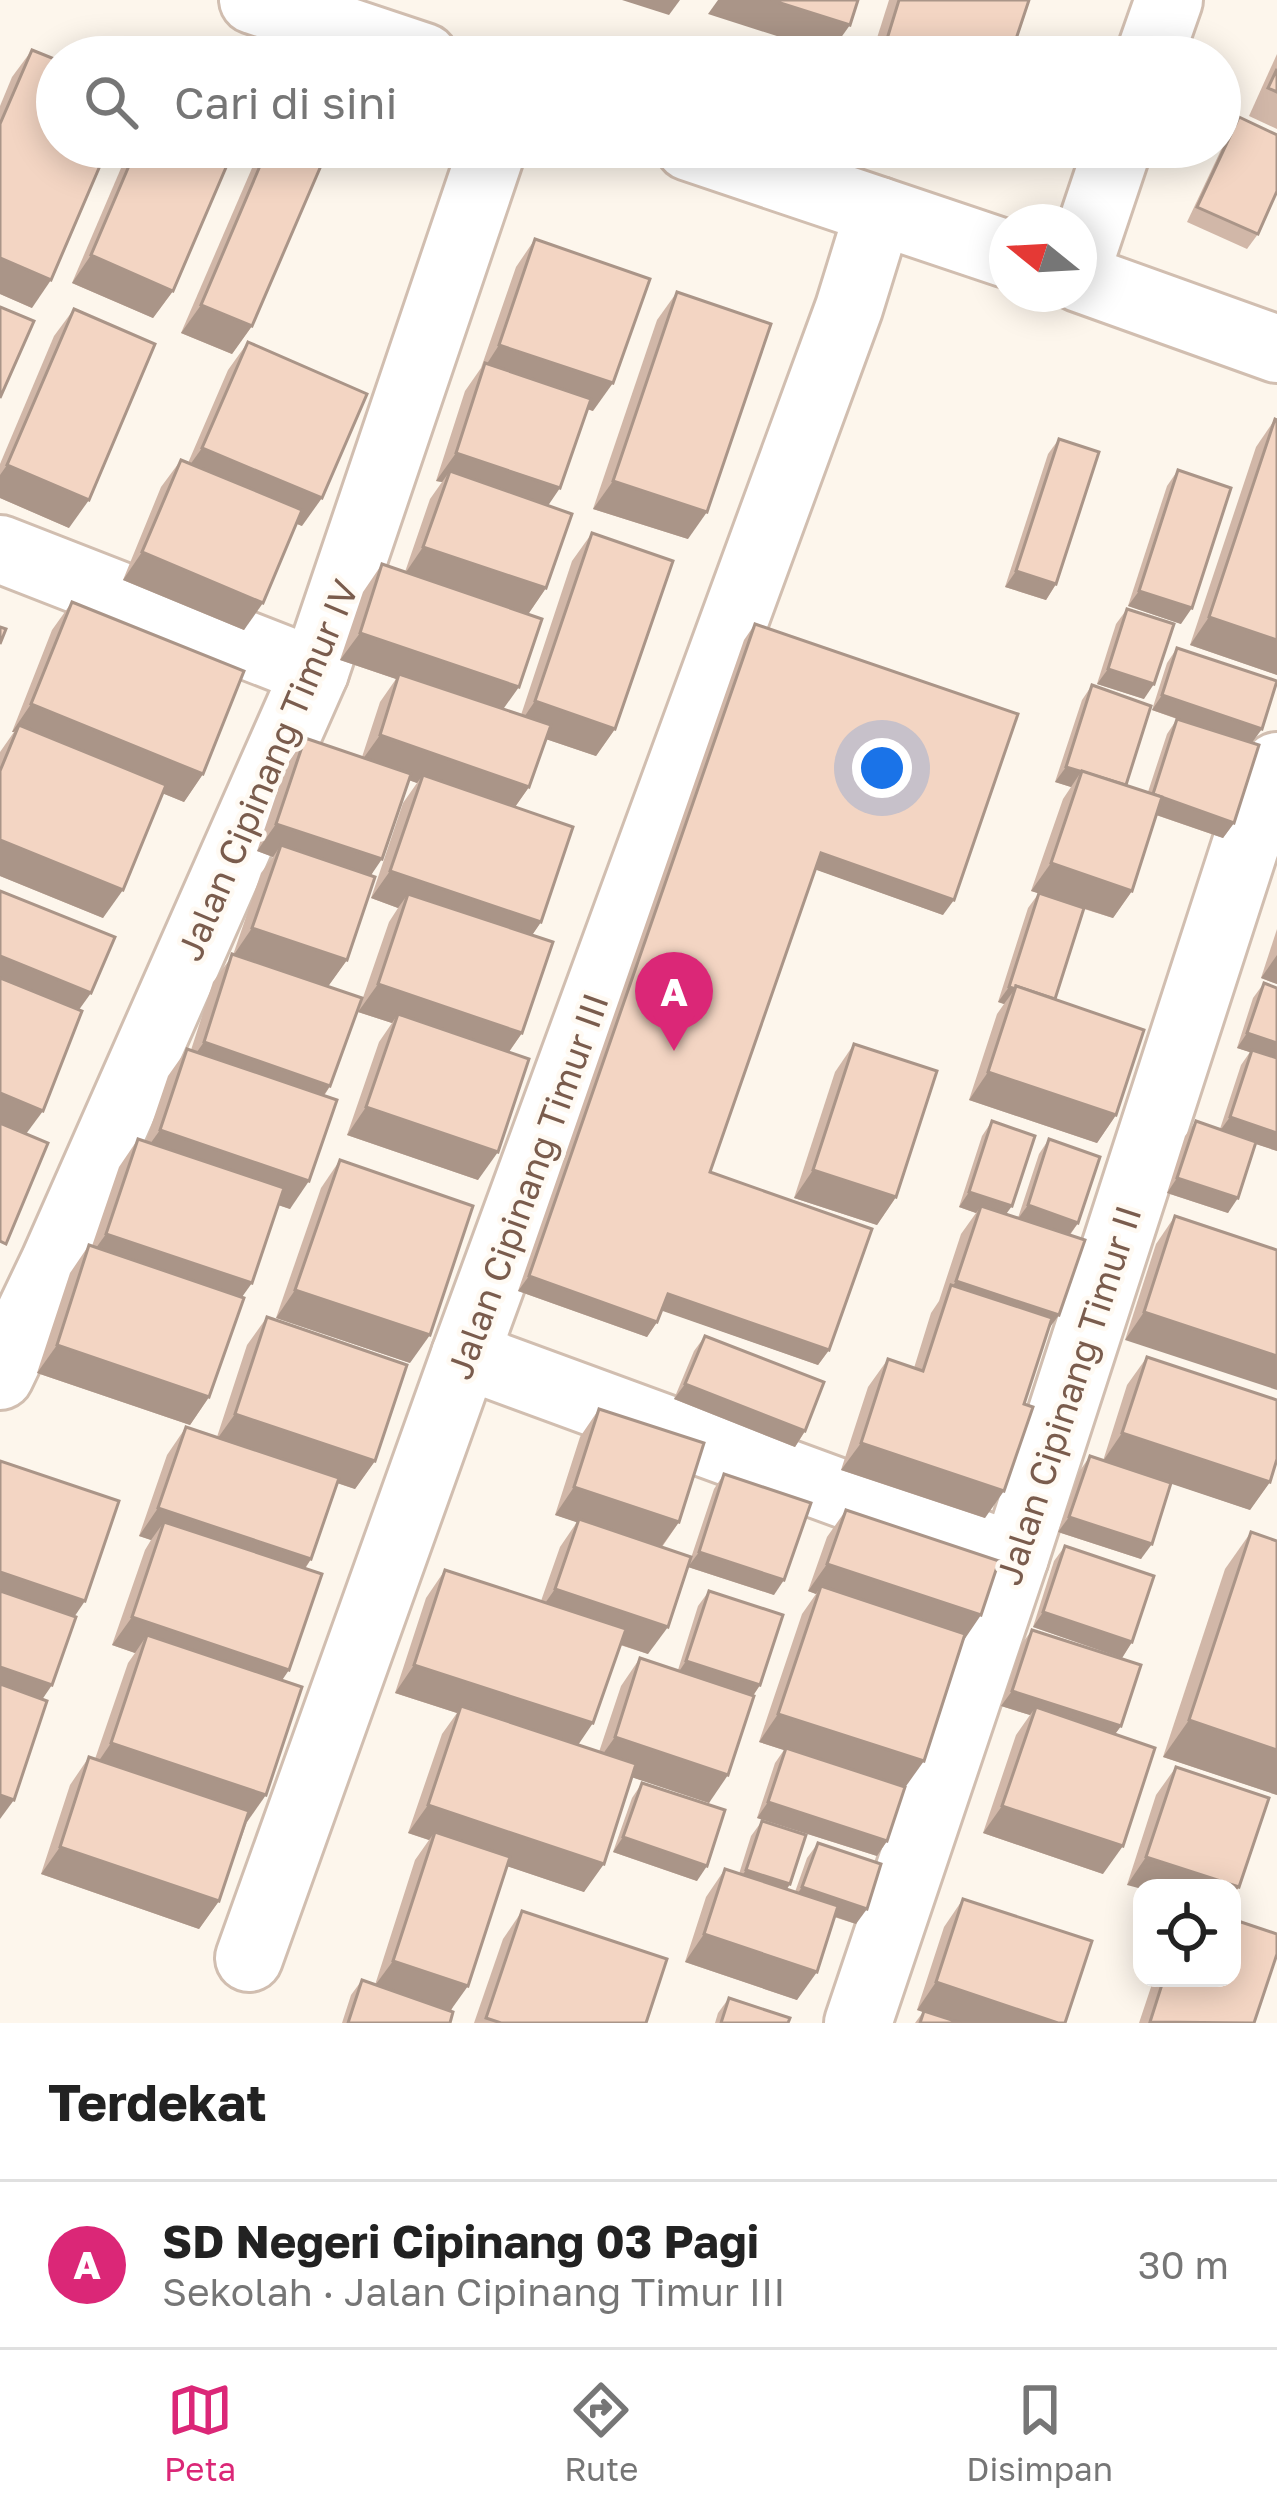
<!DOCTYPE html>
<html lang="id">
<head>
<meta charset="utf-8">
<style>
  :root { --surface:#fff; --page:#f2f2f2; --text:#222; --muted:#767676; --line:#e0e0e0; --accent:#db2777 }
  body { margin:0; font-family:"Golos Text",sans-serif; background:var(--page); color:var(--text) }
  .controls { position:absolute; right:36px; bottom:36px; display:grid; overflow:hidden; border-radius:24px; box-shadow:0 6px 30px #0003 }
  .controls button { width:108px; height:108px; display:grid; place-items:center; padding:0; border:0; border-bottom:3px solid var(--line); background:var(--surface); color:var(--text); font:60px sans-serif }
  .compass { position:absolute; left:989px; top:204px; width:108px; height:108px; border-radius:50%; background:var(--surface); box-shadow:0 6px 30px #0003; rotate:288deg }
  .you { position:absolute; left:882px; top:768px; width:42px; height:42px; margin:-30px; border:9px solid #fff; border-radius:50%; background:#1a73e8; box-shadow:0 0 0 18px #1a73e833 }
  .badge { display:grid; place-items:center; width:78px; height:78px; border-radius:50%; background:var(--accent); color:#fff; font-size:39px; font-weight:700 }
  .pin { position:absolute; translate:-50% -99px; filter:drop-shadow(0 3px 6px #0008) }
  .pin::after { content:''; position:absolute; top:63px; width:42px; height:36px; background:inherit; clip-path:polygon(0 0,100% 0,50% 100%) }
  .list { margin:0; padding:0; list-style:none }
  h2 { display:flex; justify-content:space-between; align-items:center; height:156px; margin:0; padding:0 48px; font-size:51px }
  h2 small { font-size:39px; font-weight:400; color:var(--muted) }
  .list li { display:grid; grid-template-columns:78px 1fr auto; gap:36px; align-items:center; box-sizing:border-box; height:168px; padding:0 48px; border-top:3px solid var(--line) }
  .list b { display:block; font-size:45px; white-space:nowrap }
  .list p { margin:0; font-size:39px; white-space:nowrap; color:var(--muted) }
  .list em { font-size:39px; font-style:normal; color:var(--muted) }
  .icon { flex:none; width:66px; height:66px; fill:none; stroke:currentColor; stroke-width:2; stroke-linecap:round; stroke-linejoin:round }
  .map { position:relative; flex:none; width:1277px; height:2023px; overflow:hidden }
  .search { position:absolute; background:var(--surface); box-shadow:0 6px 30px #0003; left:36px; right:36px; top:36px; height:132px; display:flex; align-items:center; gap:30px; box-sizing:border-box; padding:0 42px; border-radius:66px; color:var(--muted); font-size:45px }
  .sheet { height:324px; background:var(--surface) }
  nav { display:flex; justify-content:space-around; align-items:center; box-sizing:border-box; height:168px; border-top:3px solid var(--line); background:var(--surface); font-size:33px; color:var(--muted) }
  nav a { display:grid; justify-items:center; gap:6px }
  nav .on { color:var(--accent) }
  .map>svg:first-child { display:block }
</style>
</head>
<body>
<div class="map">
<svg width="1277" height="2023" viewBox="0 0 1277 2023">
  <rect width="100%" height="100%" fill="#fdf6ec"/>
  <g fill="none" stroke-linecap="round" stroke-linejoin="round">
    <defs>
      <g id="street">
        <polyline points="253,0 424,57"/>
        <polyline points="1149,57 1169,0"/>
        <polyline points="689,147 1007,254"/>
        <polyline points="1079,263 1118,147"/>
        <polyline points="1079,278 1277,349"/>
        <polyline points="0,549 315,672"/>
        <polyline points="465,1355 1015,1557"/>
        <polyline points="0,1376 54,1263 315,672 493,147"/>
        <polyline points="249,1958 465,1355 849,308 879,211"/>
        <polyline points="858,2023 1015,1557 1245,847 1277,766"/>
      </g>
    </defs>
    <use href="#street" stroke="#d1beb0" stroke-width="72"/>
    <use href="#street" stroke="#fff" stroke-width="66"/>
  </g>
  <g fill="#d1b7a8">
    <polygon points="889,0 1029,0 1010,57 871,57"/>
    <polygon points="32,50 32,308 0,294 0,106 12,77"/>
    <polygon points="1277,54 1277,129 1249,116"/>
    <polygon points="1239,117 1258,234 1247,249 1187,222 1229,133"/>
    <polygon points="130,147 203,147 173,291 153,318 72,283"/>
    <polygon points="261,147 329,147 252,326 232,354 181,333"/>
    <polygon points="535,239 593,411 587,409 548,505 546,588 528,614 503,709 521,715 572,561 592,533 615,729 596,756 546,739 529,787 515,807 541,922 532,935 522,1033 509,1052 478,1180 347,1135 379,1042 392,1023 358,1012 389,922 398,908 371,898 403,803 417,783 409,780 371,876 347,960 328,986 330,1086 324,1096 290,1209 278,1205 242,1297 209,1397 190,1425 37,1373 70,1273 89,1245 92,1246 119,1167 138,1139 146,1141 168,1076 187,1049 191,1050 213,982 233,955 261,873 273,857 257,851 286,766 305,738 362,757 380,702 396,679 340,660 363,592 382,564 405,572 430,499 442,482 436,481 465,391 481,368 516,267"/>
    <polygon points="677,292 688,539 593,509 657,320"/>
    <polygon points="74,309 69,528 0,498 0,464 54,336"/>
    <polygon points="248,342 302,526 297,524 244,630 123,580 161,487 181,460 188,463 228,370"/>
    <polygon points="1275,419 1277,675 1190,645 1256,447"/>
    <polygon points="1059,439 1056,584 1046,600 1005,587 1048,454"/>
    <polygon points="1178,470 1181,624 1128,606 1167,486"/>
    <polygon points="72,602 203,774 184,802 162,793 103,918 0,876 0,752 14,732 12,732 52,630"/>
    <polygon points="1127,609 1144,699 1097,684 1116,624"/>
    <polygon points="755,624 943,915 815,869 710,1172 829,1350 818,1365 662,1310 657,1322 647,1337 518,1291 744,640"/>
    <polygon points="1177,648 1252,743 1234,823 1223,838 1156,815 1132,891 1113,918 1084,909 1055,999 1116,1115 1097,1143 969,1100 997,1014 1004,1004 998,1002 1028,908 1039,893 1031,891 1063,799 1071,787 1055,782 1082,700 1092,685 1126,785 1148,792 1167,734 1177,719 1152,710 1167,663"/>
    <polygon points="1277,929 1277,984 1261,978"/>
    <polygon points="1264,983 1277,1151 1256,1144 1228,1213 1167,1193 1185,1136 1196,1121 1220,1129 1241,1065 1250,1052 1237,1048 1253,998"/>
    <polygon points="854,1044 896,1197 877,1225 794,1198 835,1072"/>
    <polygon points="992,1121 1006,1214 1018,1218 1039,1154 1049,1139 1078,1223 1070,1235 1048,1330 985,1518 841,1470 868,1387 888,1359 914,1368 931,1313 939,1301 961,1234 976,1213 959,1207 982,1136"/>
    <polygon points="340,1160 410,1363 276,1318 321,1188"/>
    <polygon points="1175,1216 1277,1250 1125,1340 1156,1244"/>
    <polygon points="267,1317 375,1461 355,1489 337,1483 311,1559 305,1569 282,1681 247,1822 219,1901 199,1929 41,1874 70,1785 89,1757 95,1759 128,1663 135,1653 112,1645 145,1550 151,1540 139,1536 167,1455 186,1427 217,1437 247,1345"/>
    <polygon points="705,1336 805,1431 795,1447 674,1399 694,1351"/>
    <polygon points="1147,1357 1270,1482 1250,1510 1171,1483 1141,1559 1058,1532 1079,1472 1090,1456 1103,1461 1127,1385"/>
    <polygon points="599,1409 679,1522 662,1547 648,1654 620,1645 578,1745 599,1752 621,1686 640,1658 678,1670 698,1606 709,1591 760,1685 753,1696 709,1803 632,1777 584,1892 507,1866 451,2011 450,2023 342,2023 351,1995 362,1980 375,1985 415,1860 429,1840 408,1833 442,1734 457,1713 395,1693 426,1598 445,1570 541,1601 560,1547 577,1522 555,1515 580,1437"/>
    <polygon points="724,1474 774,1595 688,1567 714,1489"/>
    <polygon points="846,1510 962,1642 904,1789 887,1841 877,1856 757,1818 775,1763 784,1750 759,1742 802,1614 816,1594 808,1591 827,1537"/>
    <polygon points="1251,1532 1277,1795 1163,1757 1225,1569"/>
    <polygon points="1065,1546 1132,1642 1122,1658 1033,1627 1054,1561"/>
    <polygon points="1032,1630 1121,1726 1115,1734 1103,1874 983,1833 1016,1735 1030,1715 1001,1706 1021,1645"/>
    <polygon points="1176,1767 1239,1887 1232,1896 1232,1888 1127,1885 1156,1795"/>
    <polygon points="642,1783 697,1881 613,1852 632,1798"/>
    <polygon points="762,1821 790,1884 787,1889 795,1892 807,1858 818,1843 856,1924 834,1917 797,2000 685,1962 706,1897 725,1869 739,1874 751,1836"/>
    <polygon points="963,1899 1065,2023 915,2023 923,2012 917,2010 944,1927"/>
    <polygon points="522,1911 646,2023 474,2023 503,1939"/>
    <polygon points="1154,1978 1232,1978 1254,2023 1139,2023"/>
    <polygon points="729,1998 788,2023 715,2023 718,2013"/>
  </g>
  <g fill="#aa9588">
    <polygon points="622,0 680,0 669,15"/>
    <polygon points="718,0 771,0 850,25 830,53 708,14"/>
    <polygon points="887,39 942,57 874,57"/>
    <polygon points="91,255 173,291 153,318 72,283"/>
    <polygon points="0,258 51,280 32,308 0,294"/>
    <polygon points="201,305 252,326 232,354 181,333"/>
    <polygon points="499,345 613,383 593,411 481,373"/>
    <polygon points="202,448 322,498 302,526 182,476"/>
    <polygon points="456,453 560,488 541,516 450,471 442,482 436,481"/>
    <polygon points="7,465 89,500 69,528 0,498 0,475"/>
    <polygon points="613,481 707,512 688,539 593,509"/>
    <polygon points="423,547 546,588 527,616 404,575"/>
    <polygon points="142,552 263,603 244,630 123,580"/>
    <polygon points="1016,571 1056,584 1046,600 1005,587"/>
    <polygon points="1139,591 1192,608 1181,624 1128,606"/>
    <polygon points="1209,617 1277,640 1277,675 1190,645"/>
    <polygon points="360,633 519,687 499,715 399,674 396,679 340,660"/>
    <polygon points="1108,669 1154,684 1144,699 1097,684"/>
    <polygon points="1162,695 1262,729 1251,744 1152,710"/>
    <polygon points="535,701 615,729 596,756 516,729"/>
    <polygon points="31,704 203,774 184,802 15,733 19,725 14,732 12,732"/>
    <polygon points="380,735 529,787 510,814 423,775 417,783 360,763"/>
    <polygon points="1066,767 1081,772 1071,787 1055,782"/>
    <polygon points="1153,795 1234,823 1223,838 1142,810"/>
    <polygon points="276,824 382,859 363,887 281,845 273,857 257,851"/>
    <polygon points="0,840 123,890 103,918 0,876"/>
    <polygon points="821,853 954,900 943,915 811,868"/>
    <polygon points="1051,863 1132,891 1113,918 1031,891"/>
    <polygon points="390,871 541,922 522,950 408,894 398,908 371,898"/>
    <polygon points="252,928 347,960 327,988 233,956"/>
    <polygon points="1277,955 1277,984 1261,978"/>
    <polygon points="0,956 91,993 71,1021 0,992"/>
    <polygon points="378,984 522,1033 503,1060 398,1014 392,1023 358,1012"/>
    <polygon points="1009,987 1015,989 1004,1004 998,1002"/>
    <polygon points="1247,1033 1277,1043 1277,1061 1237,1048"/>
    <polygon points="204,1042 330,1086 311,1114 184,1070"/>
    <polygon points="988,1072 1116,1115 1097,1143 969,1100"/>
    <polygon points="0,1093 43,1111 23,1138 0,1129"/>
    <polygon points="366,1107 498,1152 478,1180 347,1135"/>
    <polygon points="1230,1117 1277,1133 1277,1151 1219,1132"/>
    <polygon points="160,1130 309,1181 290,1209 140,1158"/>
    <polygon points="813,1170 896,1197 877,1225 794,1198"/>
    <polygon points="1177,1178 1238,1198 1228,1213 1167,1193"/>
    <polygon points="969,1192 1012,1206 1001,1221 981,1206 976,1213 959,1207"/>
    <polygon points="1028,1205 1078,1223 1067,1238 1017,1220"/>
    <polygon points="106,1234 252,1283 232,1311 86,1262"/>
    <polygon points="529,1276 657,1322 647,1337 518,1291"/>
    <polygon points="956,1281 1059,1315 1039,1342 948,1293"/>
    <polygon points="295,1290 430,1335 410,1363 276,1318"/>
    <polygon points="668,1294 829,1350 818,1365 657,1309"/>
    <polygon points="1144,1312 1277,1356 1277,1390 1125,1340"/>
    <polygon points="57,1345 209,1397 190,1425 37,1373"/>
    <polygon points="685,1384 805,1431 795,1447 674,1399"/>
    <polygon points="235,1414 375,1461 355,1489 215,1442"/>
    <polygon points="1122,1433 1270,1482 1250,1510 1103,1461"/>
    <polygon points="861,1443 1004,1491 985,1518 841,1470"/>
    <polygon points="574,1487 679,1522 659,1550 555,1515"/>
    <polygon points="158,1508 311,1559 292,1587 164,1522 151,1540 139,1536"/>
    <polygon points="1069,1517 1152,1544 1141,1559 1058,1532"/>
    <polygon points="699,1552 784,1580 774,1595 688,1567"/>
    <polygon points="827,1564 981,1615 962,1643 821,1586 816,1594 808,1591"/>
    <polygon points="0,1572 85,1601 66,1629 0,1607"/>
    <polygon points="555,1589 668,1627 648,1654 536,1616"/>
    <polygon points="1043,1612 1132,1642 1122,1658 1033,1627"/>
    <polygon points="132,1617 289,1670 270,1698 147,1635 135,1653 112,1645"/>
    <polygon points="686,1661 760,1685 750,1700 676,1676"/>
    <polygon points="414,1665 593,1723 574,1751 461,1706 457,1713 395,1693"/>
    <polygon points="0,1667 52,1685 33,1713 0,1702"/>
    <polygon points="1012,1691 1121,1726 1110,1741 1036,1707 1030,1715 1001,1706"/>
    <polygon points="778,1714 924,1761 904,1789 759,1742"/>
    <polygon points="1189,1720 1277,1750 1277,1795 1163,1757"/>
    <polygon points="615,1737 728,1775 709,1803 595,1765"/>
    <polygon points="111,1743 266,1795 247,1822 92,1771"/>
    <polygon points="0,1795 14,1800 0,1819"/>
    <polygon points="768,1802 887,1841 877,1856 757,1818"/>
    <polygon points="428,1805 604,1864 584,1892 432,1841 435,1832 429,1840 408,1833"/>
    <polygon points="1002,1806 1123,1846 1103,1874 983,1833"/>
    <polygon points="623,1837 707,1866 697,1881 613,1852"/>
    <polygon points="60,1847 219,1901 199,1929 41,1874"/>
    <polygon points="1146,1857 1239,1887 1232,1896 1232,1888 1142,1889 1127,1885"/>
    <polygon points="746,1870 790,1884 780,1899 735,1885"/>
    <polygon points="802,1887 867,1909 856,1924 792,1902"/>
    <polygon points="704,1934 817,1972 797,2000 685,1962"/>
    <polygon points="393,1961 468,1986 448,2014 373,1988"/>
    <polygon points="936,1982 1058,2023 956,2023 917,2010"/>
  </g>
  <g fill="#f3d5c3" stroke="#aa9588" stroke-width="3">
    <polygon points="771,0 858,0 850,25"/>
    <polygon points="899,0 1029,0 1010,57 942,57 887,39"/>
    <polygon points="32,50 57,60 57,147 108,147 51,280 0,258 0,124"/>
    <polygon points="1277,69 1277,92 1268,88"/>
    <polygon points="1239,117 1277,135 1277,191 1258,234 1197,207"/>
    <polygon points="137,147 203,147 230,158 173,291 91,255"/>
    <polygon points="268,147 329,147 252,326 201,305"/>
    <polygon points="535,239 650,279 613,383 499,345"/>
    <polygon points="677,292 771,324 707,512 613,481"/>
    <polygon points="0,307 34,321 0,398"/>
    <polygon points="74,309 155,344 89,500 7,465"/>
    <polygon points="248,342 367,394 322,498 202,448"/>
    <polygon points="485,363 591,399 560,488 456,453"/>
    <polygon points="1275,419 1277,420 1277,640 1209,617"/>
    <polygon points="1059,439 1099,452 1056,584 1016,571"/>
    <polygon points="181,460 302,510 263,603 142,552"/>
    <polygon points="1178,470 1231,488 1192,608 1139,591"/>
    <polygon points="450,471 572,514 546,588 423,547"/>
    <polygon points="592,533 673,561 615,729 535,701"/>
    <polygon points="382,564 542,619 519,687 360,633"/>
    <polygon points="72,602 244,671 203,774 31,704"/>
    <polygon points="1127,609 1174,624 1154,684 1108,669"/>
    <polygon points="755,624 1018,714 954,900 821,853 710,1172 872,1229 829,1350 668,1294 657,1322 529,1276"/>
    <polygon points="0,627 6,629 0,644"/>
    <polygon points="1177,648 1277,681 1262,729 1162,695"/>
    <polygon points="399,674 551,725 529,787 380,735"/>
    <polygon points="1092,685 1151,706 1126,785 1066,767"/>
    <polygon points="1177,719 1259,745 1234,823 1153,794"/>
    <polygon points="19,725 166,785 123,890 0,840 0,771"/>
    <polygon points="305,738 411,774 382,859 276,824"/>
    <polygon points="1082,771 1162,797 1132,891 1051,863"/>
    <polygon points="423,775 573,827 541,922 390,871"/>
    <polygon points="281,845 375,877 347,960 252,928"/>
    <polygon points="0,891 115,937 91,993 0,956"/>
    <polygon points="1039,893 1084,908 1055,999 1016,986 1016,989 1009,987"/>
    <polygon points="408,894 553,942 522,1033 378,984"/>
    <polygon points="232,954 362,998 330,1086 204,1042"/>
    <polygon points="0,978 82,1011 43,1111 0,1093"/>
    <polygon points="1264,983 1277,988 1277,1043 1247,1033"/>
    <polygon points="1016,986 1144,1030 1116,1115 988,1072"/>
    <polygon points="398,1014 529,1059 498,1152 366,1107"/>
    <polygon points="854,1044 937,1071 896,1197 813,1170"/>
    <polygon points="187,1049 337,1100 309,1181 160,1130"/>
    <polygon points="1252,1050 1277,1058 1277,1133 1230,1117"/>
    <polygon points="992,1121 1035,1136 1012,1206 969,1192"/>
    <polygon points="1196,1121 1256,1142 1238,1198 1177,1178"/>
    <polygon points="0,1123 48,1143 6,1244 0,1241"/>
    <polygon points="138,1139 284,1188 252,1283 106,1234"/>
    <polygon points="1049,1139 1100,1157 1078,1223 1028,1205"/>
    <polygon points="340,1160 473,1206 430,1335 295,1290"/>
    <polygon points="981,1206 1085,1240 1059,1315 956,1281"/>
    <polygon points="1175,1216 1277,1250 1277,1356 1144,1312"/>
    <polygon points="89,1245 244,1298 209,1397 57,1345"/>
    <polygon points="951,1285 1052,1318 1024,1404 1033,1407 1004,1491 861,1443 888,1359 923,1371"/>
    <polygon points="267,1317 407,1365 375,1461 235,1414"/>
    <polygon points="705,1336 824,1382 805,1431 685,1384"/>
    <polygon points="1147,1357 1277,1400 1277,1459 1270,1482 1122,1433"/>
    <polygon points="599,1409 704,1443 679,1522 574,1487"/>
    <polygon points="186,1427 339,1478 311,1559 158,1508"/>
    <polygon points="1090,1456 1171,1483 1152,1544 1069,1517"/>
    <polygon points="0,1461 119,1501 85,1601 0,1572"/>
    <polygon points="724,1474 811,1503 784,1580 699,1552"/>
    <polygon points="846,1510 999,1561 981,1615 827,1564"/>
    <polygon points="579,1519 691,1557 668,1627 555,1589"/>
    <polygon points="164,1522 322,1574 289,1670 132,1617"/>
    <polygon points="1251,1532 1277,1541 1277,1750 1189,1720"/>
    <polygon points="1065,1546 1154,1576 1132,1642 1043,1612"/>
    <polygon points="445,1570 626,1629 593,1723 414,1665"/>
    <polygon points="821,1586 965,1634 924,1761 778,1714"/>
    <polygon points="0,1591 76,1617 52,1685 0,1667"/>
    <polygon points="709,1591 783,1615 760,1685 686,1661"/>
    <polygon points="1032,1630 1141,1665 1121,1726 1012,1691"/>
    <polygon points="147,1635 302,1687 266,1795 111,1743"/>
    <polygon points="640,1658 754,1696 728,1775 615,1737"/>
    <polygon points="0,1684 47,1701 14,1800 0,1795"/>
    <polygon points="461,1706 636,1764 604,1864 428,1805"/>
    <polygon points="1036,1707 1155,1748 1123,1846 1002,1806"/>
    <polygon points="786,1748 905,1787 887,1841 768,1802"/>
    <polygon points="89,1757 249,1811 219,1901 60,1847"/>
    <polygon points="1176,1767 1269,1798 1239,1887 1146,1857"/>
    <polygon points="642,1783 725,1810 707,1866 623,1837"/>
    <polygon points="762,1821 806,1835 790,1884 746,1870"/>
    <polygon points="435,1832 510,1857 468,1986 393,1961"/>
    <polygon points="818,1843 881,1864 867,1909 802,1887"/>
    <polygon points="725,1869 838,1906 817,1972 704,1934"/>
    <polygon points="963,1899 1092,1941 1065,2023 1058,2023 936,1982"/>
    <polygon points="522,1911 667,1959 646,2023 501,2023 486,2018"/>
    <polygon points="1232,1919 1277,1934 1277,1954 1254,2023 1150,2022 1164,1978 1232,1978"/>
    <polygon points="362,1980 453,2012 450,2023 348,2023"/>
    <polygon points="729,1998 790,2018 788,2023 721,2023"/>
    <polygon points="924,2011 961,2023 920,2023"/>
  </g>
  <g text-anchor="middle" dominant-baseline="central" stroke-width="9" stroke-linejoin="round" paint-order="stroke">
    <g font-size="36" fill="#7a5c4d" stroke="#fffaf3">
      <text transform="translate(267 770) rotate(-67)">Jalan Cipinang Timur IV</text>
      <text transform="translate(527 1186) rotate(-70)">Jalan Cipinang Timur III</text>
      <text transform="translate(1068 1395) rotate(-72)">Jalan Cipinang Timur II</text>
    </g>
  </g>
</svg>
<div class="controls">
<button><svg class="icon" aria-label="locate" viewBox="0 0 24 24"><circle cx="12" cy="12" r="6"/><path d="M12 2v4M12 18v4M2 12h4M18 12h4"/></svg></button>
</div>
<svg class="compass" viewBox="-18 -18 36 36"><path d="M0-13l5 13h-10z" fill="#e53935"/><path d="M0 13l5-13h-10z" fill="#767676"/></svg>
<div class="you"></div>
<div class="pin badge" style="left:674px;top:1051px">A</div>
<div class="search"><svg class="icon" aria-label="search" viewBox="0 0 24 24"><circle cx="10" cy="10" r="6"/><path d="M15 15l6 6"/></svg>Cari di sini</div>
</div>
<section class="sheet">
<h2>Terdekat<small></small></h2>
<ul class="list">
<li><span class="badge">A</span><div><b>SD Negeri Cipinang 03 Pagi</b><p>Sekolah · Jalan Cipinang Timur III</p></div><em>30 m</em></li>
</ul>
</section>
<nav>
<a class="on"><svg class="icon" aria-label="map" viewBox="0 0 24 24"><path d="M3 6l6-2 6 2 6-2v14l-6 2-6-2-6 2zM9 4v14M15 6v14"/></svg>Peta</a>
<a><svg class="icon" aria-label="directions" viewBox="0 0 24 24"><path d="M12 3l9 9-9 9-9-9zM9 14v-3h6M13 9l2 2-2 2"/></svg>Rute</a>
<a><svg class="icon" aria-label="saved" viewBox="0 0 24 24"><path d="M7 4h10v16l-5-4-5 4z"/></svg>Disimpan</a>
</nav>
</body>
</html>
